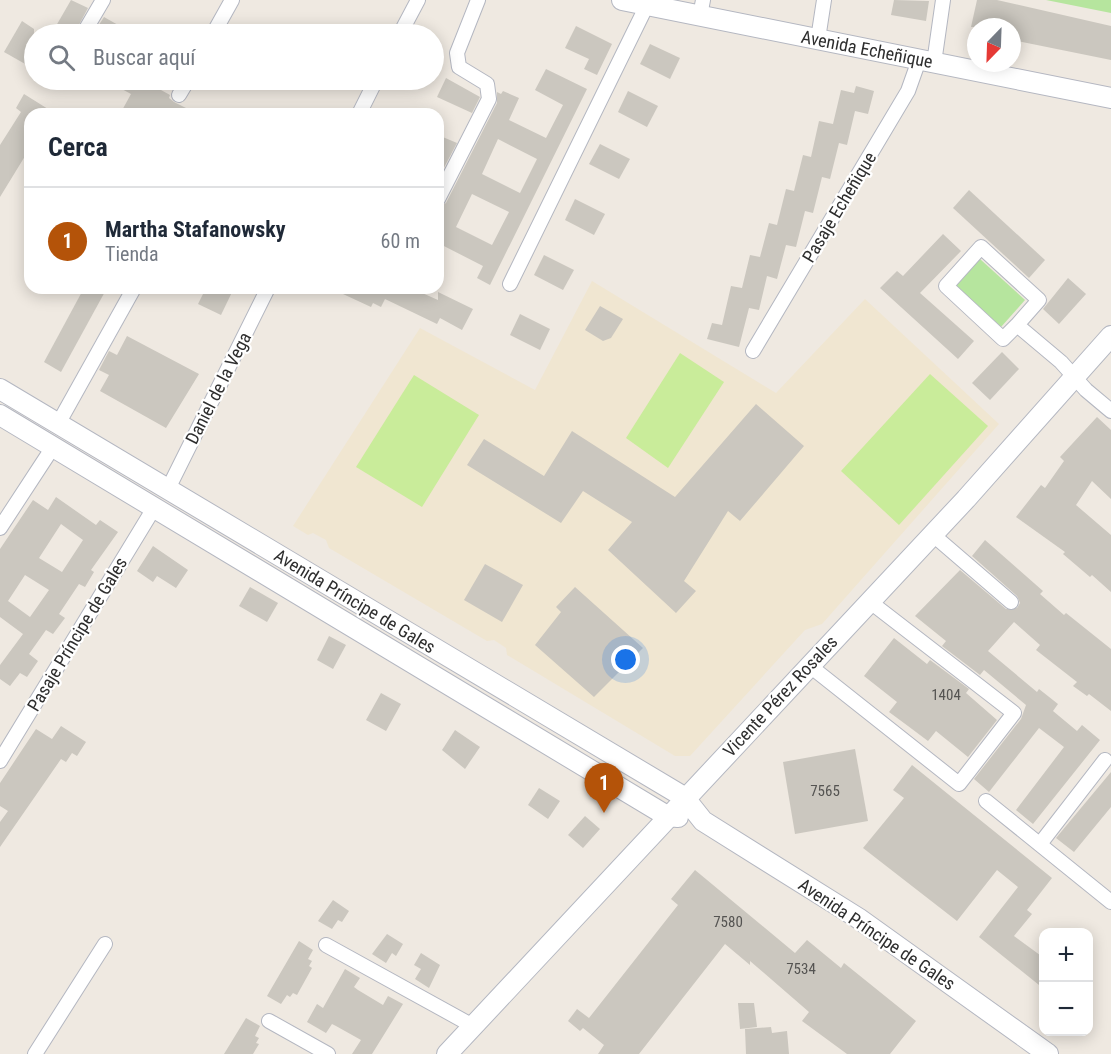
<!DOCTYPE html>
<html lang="es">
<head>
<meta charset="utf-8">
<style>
  :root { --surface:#fff; --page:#f2f2f3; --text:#1f2937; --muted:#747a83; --line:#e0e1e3; --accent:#b45309 }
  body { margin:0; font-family:"Roboto Condensed",sans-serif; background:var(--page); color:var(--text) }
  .controls { position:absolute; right:18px; bottom:18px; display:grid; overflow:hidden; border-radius:12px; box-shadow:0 3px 15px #0003 }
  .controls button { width:54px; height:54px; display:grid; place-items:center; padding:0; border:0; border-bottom:2px solid var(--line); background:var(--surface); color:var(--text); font:30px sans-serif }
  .compass { position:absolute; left:967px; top:18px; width:54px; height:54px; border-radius:50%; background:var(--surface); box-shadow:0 3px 15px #0003; rotate:203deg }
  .you { position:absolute; left:626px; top:660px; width:21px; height:21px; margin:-15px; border:4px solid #fff; border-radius:50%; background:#1a73e8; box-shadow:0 0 0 9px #1a73e833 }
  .badge { display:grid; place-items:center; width:39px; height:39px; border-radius:50%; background:var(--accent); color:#fff; font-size:20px; font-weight:700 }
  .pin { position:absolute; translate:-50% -50px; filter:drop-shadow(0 2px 3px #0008) }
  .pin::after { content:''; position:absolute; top:32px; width:21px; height:18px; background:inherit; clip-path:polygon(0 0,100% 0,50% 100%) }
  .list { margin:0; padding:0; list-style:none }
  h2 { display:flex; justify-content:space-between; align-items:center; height:78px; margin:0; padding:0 24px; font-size:26px }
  h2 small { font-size:20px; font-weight:400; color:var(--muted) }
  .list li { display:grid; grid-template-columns:39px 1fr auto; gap:18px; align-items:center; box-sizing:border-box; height:108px; padding:0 24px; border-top:2px solid var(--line) }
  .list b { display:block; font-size:22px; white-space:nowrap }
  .list p { margin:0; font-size:20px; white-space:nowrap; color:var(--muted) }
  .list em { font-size:20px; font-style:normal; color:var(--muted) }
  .icon { flex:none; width:33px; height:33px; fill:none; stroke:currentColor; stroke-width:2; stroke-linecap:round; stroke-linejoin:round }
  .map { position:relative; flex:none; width:1111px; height:1054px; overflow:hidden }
  .search { position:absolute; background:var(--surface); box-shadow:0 3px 15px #0003; left:24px; top:24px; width:420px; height:66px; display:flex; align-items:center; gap:15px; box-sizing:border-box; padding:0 21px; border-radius:33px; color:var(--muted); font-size:22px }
  .panel { position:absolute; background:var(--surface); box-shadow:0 3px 15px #0003; left:24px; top:108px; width:420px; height:186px; border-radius:18px }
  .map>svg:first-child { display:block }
</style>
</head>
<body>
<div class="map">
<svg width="1111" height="1054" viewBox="0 0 1111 1054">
  <rect width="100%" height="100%" fill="#efe9e1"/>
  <polygon fill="#f0e6d1" points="592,281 776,393 865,299 999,424 822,624 805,630 690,756 675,756 507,655 506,648 494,640 487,641 329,548 326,540 313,533 308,535 293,526 420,328 535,390"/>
  <g fill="#b6e59e">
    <polygon points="1046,0 1111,0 1111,13"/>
    <polygon points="980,259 1025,300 1001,327 956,286"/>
  </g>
  <g fill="#c9ec9a">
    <polygon points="680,353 724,382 668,468 626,438"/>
    <polygon points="930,374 988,426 899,525 841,471"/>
    <polygon points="414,375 479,415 422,507 356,467"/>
  </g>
  <g fill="#cbc7bf" fill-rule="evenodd">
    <polygon points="71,0 88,8 74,34 56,26"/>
    <polygon points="894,0 929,1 926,21 891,15"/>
    <polygon points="977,0 997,0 1111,26 1111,60 1012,40 1012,27 971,27"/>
    <polygon points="104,17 134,34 93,34"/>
    <polygon points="22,21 34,29 34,69 4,52"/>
    <polygon points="576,26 612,44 597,75 584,69 589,59 565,48"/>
    <polygon points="650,44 680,58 670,79 640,64"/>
    <path d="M546,69L587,89L490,285L477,278L483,266L438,243V208L446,203L497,103V92L501,94L503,91L519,98L509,120L546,138L563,105L535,90ZM498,139L537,159L520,193L482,174ZM472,194L509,212L492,245L456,227Z"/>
    <polygon points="446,78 480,97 472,113 437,97"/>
    <polygon points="105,80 143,80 170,95 169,98 174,102 198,114 120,114 131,94"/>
    <polygon points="856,86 874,91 868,114 855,111 847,145 839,143 830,179 822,177 813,213 805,211 796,247 786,245 777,279 767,276 759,310 749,308 739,347 707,339 712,323 722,325 731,286 742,288 750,255 760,257 769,223 777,225 786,189 794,191 803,155 811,157 819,121 833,124 841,90 854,93"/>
    <polygon points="628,91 658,106 647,127 618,112"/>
    <polygon points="24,94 56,114 30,114 30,148 0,197 0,145 21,112 16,108"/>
    <polygon points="438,135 457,143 438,179"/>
    <polygon points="600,144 630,159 619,179 589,164"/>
    <polygon points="969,190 1045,260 1029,278 953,208"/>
    <polygon points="575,199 605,214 594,235 565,220"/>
    <polygon points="943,234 961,251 920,293 974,341 958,359 880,288 897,271 903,276"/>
    <polygon points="544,255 574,270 563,290 534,275"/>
    <polygon points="1068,278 1086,294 1059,324 1043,309"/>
    <polygon points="84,288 107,288 61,372 44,362"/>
    <polygon points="206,288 234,288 221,315 198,304"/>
    <polygon points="330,288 411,288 438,300 438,292 473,309 462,330 440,318 437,324 385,299 381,307 373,303 371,307"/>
    <polygon points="600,306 623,319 611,338 603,341 585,330"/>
    <polygon points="520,314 550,329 540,350 510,335"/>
    <polygon points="127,336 199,374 166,428 100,391 109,375 99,370 109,351 117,355"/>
    <polygon points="1002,352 1019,369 990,400 972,383"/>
    <polygon points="756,404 804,446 740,521 728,511 684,581 696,591 676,613 608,550 632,522 583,491 561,523 467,465 484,439 544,476 572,431 675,497"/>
    <polygon points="1097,417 1111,430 1111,499 1092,481 1076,505 1111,535 1111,592 1092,575 1090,577 1063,554 1065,552 1016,517 1041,485 1045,488 1064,461 1060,457"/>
    <path d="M56,497L96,525L100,520L118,532L91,570L94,572L85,587L79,584L59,614L65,618L53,634L46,630L29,654L38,661L27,677L20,673L10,686L0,679V665L23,634L0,617V549L33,500L48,510ZM61,524L83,540L62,572L39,558ZM25,575L49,590L30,617L8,601Z"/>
    <polygon points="985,540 1043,591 1040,594 1064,615 1066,613 1111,649 1111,711 1089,694 1087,696 1073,686 1077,682 1036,650 1040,645 1014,622 988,651 1037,692 1039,689 1058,704 1053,711 1077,731 1082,725 1100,740 1033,824 1016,810 1064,747 1039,728 989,792 974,779 1021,719 1026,705 984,670 980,675 942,646 946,641 915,616 960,570 1006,609 1017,608 1020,603 1017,596 972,556"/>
    <polygon points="153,546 188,570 176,588 157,576 153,582 137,571"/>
    <polygon points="485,564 523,585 502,622 464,600"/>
    <polygon points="250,587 278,603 267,622 239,606"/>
    <polygon points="575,587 643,648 594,697 535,645 561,612 556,607"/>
    <polygon points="329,636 346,645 333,669 317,660"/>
    <polygon points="894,638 927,664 930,660 969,689 966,693 997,720 968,757 936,731 928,741 908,726 889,712 897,702 864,676"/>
    <polygon points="381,693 401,704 386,731 366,720"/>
    <polygon points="61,726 86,742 77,756 72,753 66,762 61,759 0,847 0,822 8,811 0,806 0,783 36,729 52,739"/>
    <polygon points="455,730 480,747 465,769 442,750"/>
    <polygon points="855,749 868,821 795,834 783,762"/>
    <polygon points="912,765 1052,878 1027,910 1032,914 1014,936 1044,958 1044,989 979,937 1018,887 997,870 957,921 863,848 904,798 893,790"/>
    <polygon points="1111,772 1111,807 1074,852 1056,838"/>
    <polygon points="539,788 560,801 548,819 528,805"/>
    <polygon points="585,816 600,829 583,848 568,835"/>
    <polygon points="695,870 795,953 807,940 841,968 844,963 916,1021 890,1054 847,1054 802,1021 809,1012 750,961 750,965 725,944 639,1054 598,1054 604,1045 583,1028 580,1031 568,1021 577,1009 589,1018 678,905 671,899"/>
    <polygon points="333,900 349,911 342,922 338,920 332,929 318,921"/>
    <polygon points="387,934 403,944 396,956 392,953 386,963 372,954"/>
    <polygon points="299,941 313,950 308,959 312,961 309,966 312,968 297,995 293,993 290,997 287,995 281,1004 267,996"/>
    <polygon points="421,953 440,965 429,988 415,979 421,969 414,965"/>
    <polygon points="345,969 360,978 354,987 358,990 383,1005 388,996 403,1004 372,1054 352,1054 361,1040 336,1026 332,1024 326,1033 307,1022 317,1004 323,1008"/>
    <polygon points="738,1003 754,1003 757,1027 740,1029"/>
    <polygon points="246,1018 260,1026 255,1036 259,1038 256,1043 259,1044 253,1054 224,1054"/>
    <polygon points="771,1027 772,1033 787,1031 789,1054 746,1054 745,1029"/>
  </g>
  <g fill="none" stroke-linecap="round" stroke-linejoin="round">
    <defs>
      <g id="street">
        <polyline points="700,16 703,0"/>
        <polyline points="83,34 103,0"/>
        <polyline points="213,34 232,0"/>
        <polyline points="400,34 418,0"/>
        <polyline points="818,39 824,0"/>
        <polyline points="934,63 943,0"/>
        <polyline points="179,95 188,80"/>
        <polyline points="359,114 376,80"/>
        <polyline points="438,199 489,99 487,84 459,67 457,53 478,0"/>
        <polyline points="510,284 647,5"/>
        <polyline points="1017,325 1039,300 981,247 946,286 1003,339 1017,325 1061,362 1086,390 1111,411"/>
        <polyline points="753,351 908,91 919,60"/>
        <polyline points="58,424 134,288"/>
        <polyline points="168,489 268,288"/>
        <polyline points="0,528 53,447"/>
        <polyline points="932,534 1011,602"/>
        <polyline points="810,666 959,784 1014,713 869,601"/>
        <polyline points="0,761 154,508"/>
        <polyline points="986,801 1111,902"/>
        <polyline points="1040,844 1105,760"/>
        <polyline points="326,945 473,1026"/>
        <polyline points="269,1021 328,1054"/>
        <polyline points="35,1054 105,944"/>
      </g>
      <g id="secondary">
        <polyline points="622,0 1111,98"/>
        <polyline points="0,389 684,797 703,821 858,918 1048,1054"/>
        <polyline points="0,415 667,816 678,817"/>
        <polyline points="447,1054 966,499 1111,336"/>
      </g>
    </defs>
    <use href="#street" stroke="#b4b7c1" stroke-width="16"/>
    <use href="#secondary" stroke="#b4b7c1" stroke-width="22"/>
    <use href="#street" stroke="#fff" stroke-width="14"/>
    <use href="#secondary" stroke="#fff" stroke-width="20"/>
  </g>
  <g text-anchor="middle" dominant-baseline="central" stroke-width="4.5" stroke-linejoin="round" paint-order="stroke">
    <g font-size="15" fill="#555452">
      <text x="946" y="695">1404</text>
      <text x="825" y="791">7565</text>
      <text x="728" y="922">7580</text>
      <text x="801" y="969">7534</text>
    </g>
    <g font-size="18" fill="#2e2e2e" stroke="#fff">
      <text transform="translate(867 49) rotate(11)">Avenida Echeñique</text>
      <text transform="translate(839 207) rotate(-59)">Pasaje Echeñique</text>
      <text transform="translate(218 388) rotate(-63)">Daniel de la Vega</text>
      <text transform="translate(355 601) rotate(31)">Avenida Príncipe de Gales</text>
      <text transform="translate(77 634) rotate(-59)">Pasaje Príncipe de Gales</text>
      <text transform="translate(780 696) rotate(-47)">Vicente Pérez Rosales</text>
      <text transform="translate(877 934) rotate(34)">Avenida Príncipe de Gales</text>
    </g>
  </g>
</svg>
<div class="controls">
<button>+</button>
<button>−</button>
</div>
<svg class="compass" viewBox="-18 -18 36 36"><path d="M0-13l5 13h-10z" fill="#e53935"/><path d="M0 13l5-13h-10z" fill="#747a83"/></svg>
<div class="you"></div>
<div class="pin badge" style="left:604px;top:813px">1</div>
<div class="search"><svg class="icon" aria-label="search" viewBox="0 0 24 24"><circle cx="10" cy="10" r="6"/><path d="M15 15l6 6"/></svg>Buscar aquí</div>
<section class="panel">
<h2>Cerca<small></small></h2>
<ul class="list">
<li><span class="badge">1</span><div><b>Martha Stafanowsky</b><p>Tienda</p></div><em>60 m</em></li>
</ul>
</section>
</div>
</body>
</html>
